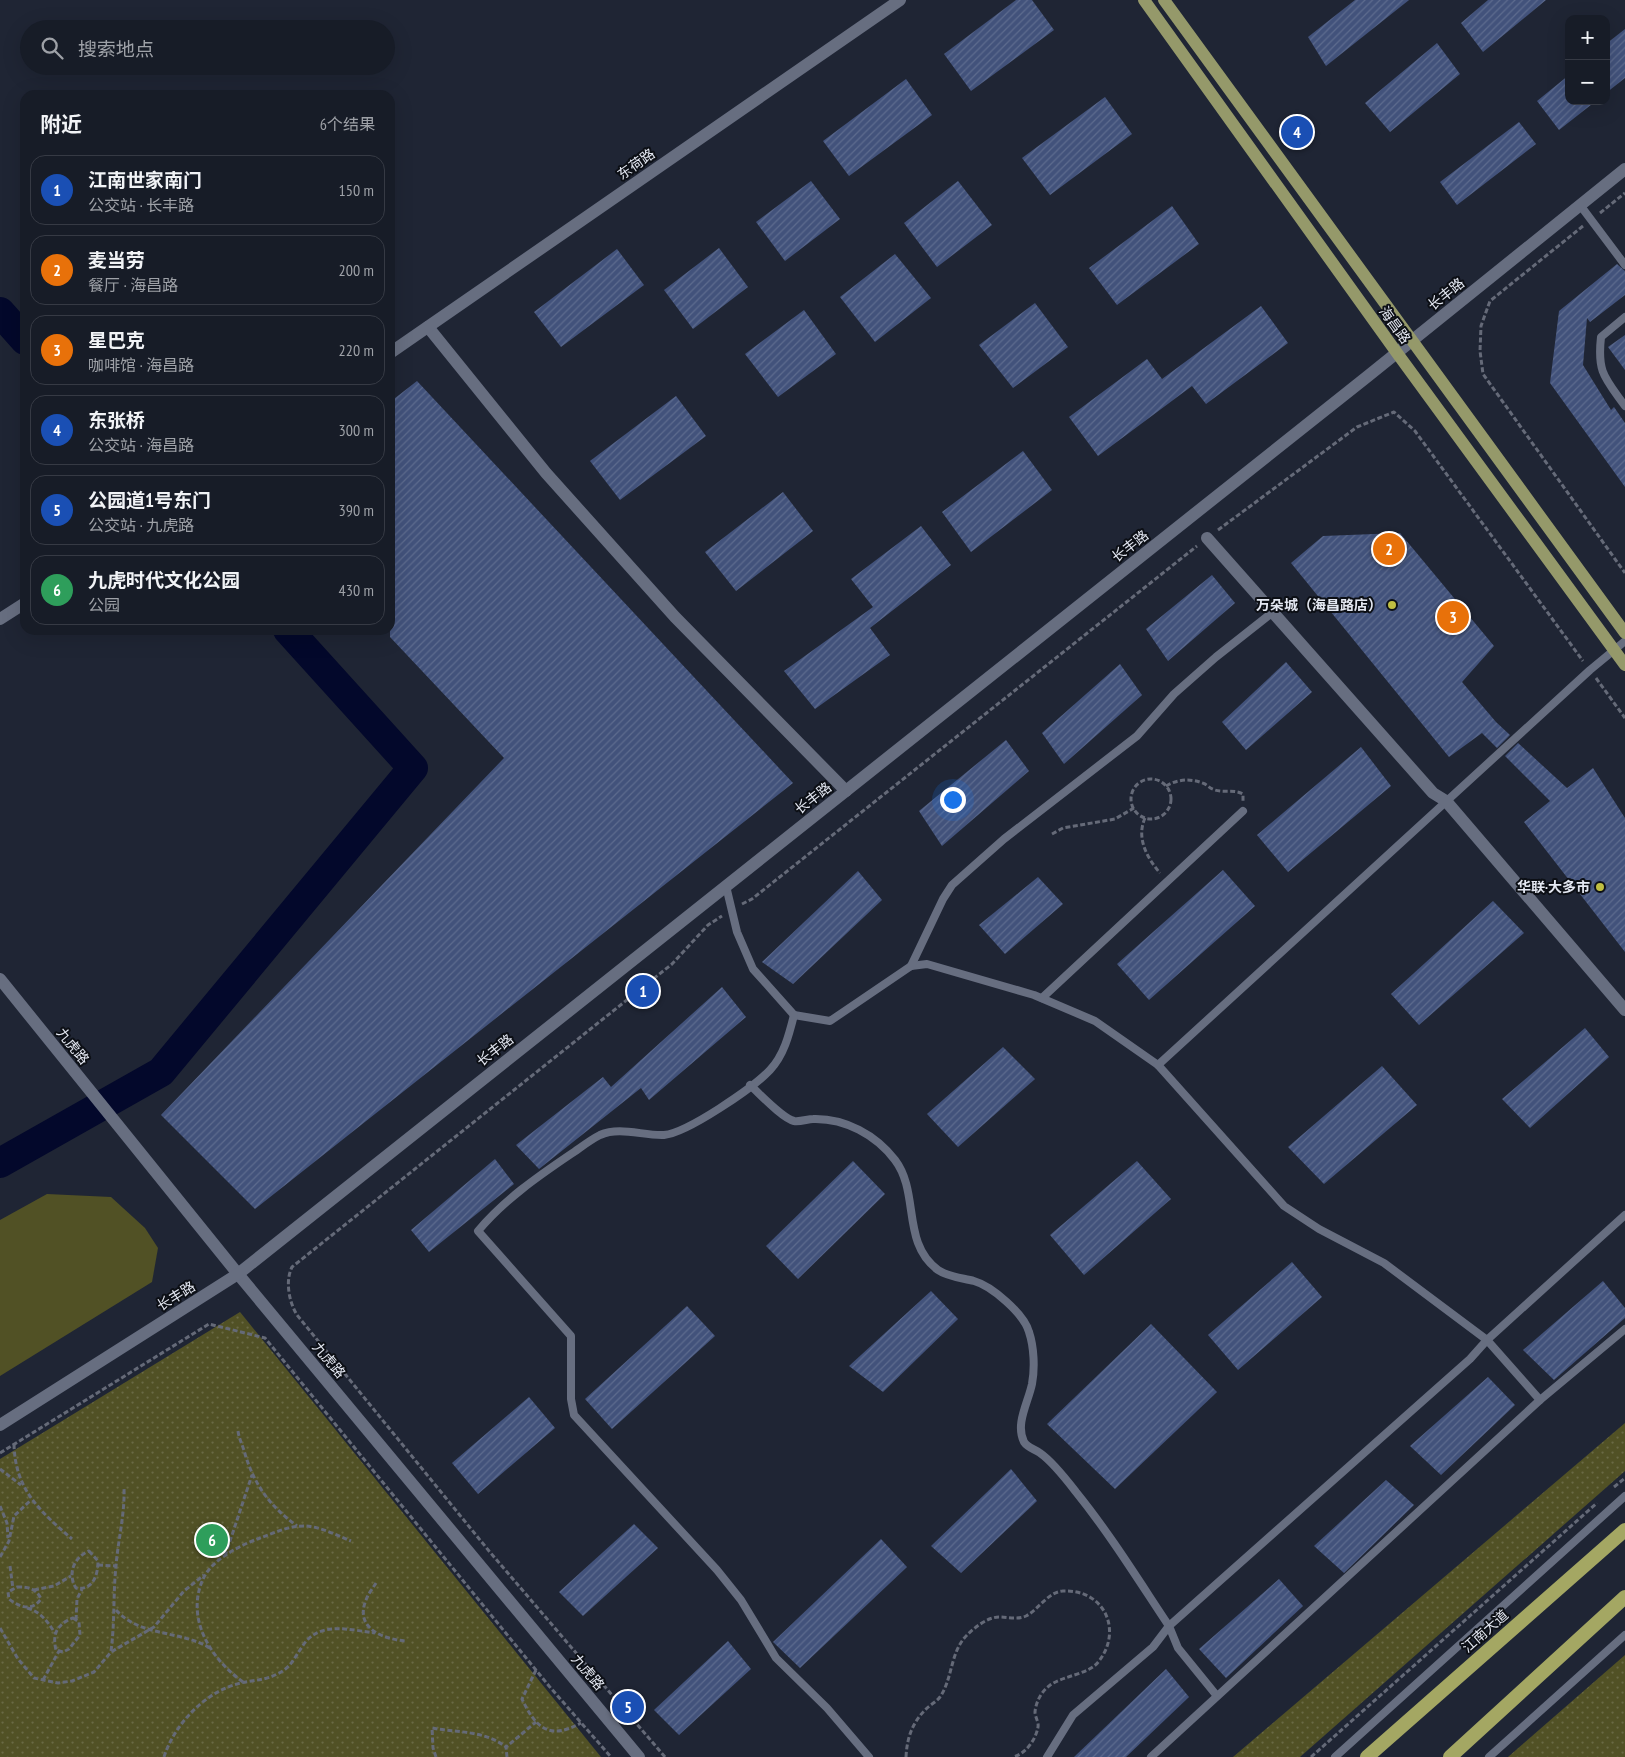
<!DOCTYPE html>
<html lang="zh">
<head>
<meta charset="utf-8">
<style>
  :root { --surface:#171c27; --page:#242933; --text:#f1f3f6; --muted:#9ea1a7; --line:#363a44; --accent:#0f766e }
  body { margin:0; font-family:"PT Sans Narrow","Noto Sans SC",sans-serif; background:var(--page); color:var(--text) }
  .controls { position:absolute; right:15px; top:15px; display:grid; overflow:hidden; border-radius:10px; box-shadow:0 5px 20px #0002 }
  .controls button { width:45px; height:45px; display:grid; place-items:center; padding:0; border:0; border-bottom:1px solid var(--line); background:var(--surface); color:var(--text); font:25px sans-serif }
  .you { position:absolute; left:952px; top:799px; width:18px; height:18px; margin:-12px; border:4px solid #fff; border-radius:50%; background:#1a73e8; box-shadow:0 0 0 8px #1a73e833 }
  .badge { display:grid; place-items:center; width:32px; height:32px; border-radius:50%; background:var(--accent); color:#fff; font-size:16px; font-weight:700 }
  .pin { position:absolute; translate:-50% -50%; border:2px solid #fff; box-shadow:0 1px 5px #0006 }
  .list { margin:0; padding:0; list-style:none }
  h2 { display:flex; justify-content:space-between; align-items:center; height:65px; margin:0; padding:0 20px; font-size:21px }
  h2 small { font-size:16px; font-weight:400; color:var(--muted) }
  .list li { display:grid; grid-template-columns:32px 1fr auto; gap:15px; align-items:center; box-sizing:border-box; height:70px; margin:0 10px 10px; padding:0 10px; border:1px solid var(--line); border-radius:15px }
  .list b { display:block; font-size:19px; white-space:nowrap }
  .list p { margin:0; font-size:16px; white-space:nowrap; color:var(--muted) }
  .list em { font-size:16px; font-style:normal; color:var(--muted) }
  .icon { flex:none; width:28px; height:28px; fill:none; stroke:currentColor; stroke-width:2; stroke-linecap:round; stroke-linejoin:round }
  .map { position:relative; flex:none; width:1625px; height:1757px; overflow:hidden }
  .search { position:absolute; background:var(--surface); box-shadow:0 5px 20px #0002; left:20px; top:20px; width:375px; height:55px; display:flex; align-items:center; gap:12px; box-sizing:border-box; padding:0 18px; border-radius:28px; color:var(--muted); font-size:19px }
  .panel { position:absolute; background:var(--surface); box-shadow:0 5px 20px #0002; left:20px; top:90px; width:375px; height:545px; border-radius:15px }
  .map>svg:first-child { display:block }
</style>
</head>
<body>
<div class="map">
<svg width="1625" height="1757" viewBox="0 0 1625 1757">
  <defs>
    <pattern id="park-dots" width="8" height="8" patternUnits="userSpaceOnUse" patternTransform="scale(1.25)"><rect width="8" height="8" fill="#515125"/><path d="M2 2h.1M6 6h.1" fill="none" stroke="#6a6a45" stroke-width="1.8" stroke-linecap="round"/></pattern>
    <pattern id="building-hatch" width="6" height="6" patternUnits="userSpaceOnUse" patternTransform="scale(1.25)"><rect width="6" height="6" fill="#42527b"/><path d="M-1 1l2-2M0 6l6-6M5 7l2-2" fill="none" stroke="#5d6b8e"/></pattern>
  </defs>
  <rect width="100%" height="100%" fill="#1f2534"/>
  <polygon fill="#515125" points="47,1194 111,1197 145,1228 158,1248 152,1282 0,1376 0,1220"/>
  <g fill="url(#park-dots)">
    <polygon points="240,1312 601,1757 0,1757 0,1459"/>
    <polygon points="1625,1423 1625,1471 1300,1757 1233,1757"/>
    <polygon points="1625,1655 1625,1757 1508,1757"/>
  </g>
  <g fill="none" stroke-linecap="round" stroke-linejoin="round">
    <g stroke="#03082b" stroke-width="30">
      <polyline points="0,312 25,340"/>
      <polyline points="0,1163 161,1072 413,768 288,630"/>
    </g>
  </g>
  <g fill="url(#building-hatch)">
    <polygon points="1016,0 1032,0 1054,30 971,91 944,54"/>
    <polygon points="1355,0 1409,0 1326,66 1308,37"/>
    <polygon points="1488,0 1546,0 1483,52 1461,23"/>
    <polygon points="1625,29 1625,78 1606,93 1606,44"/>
    <polygon points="1437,43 1460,74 1390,132 1365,103"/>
    <polygon points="1569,75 1569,101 1596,101 1559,130 1537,101"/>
    <polygon points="906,79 932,115 849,176 823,141"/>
    <polygon points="1105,97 1132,134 1050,195 1022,158"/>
    <polygon points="1519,122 1536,144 1457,205 1440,182"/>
    <polygon points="811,181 840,219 785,261 756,222"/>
    <polygon points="958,181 992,225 937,267 904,223"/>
    <polygon points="1172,206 1199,244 1117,305 1089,268"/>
    <polygon points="719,248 748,287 693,329 664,290"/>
    <polygon points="617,249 644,285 561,347 534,312"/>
    <polygon points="895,254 931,298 875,342 840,297"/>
    <polygon points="1617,264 1625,271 1625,295 1590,322 1587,318 1583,365 1611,410 1614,407 1625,423 1625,487 1550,383 1559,311"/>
    <polygon points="1035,303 1068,347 1013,388 979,345"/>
    <polygon points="1261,306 1288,343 1206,404 1192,386 1098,456 1069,417 1147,359 1162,379"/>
    <polygon points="804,310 836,354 778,397 745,354"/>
    <polygon points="1625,335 1625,370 1608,347"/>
    <polygon points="417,381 793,783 255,1209 161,1115 504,758 390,637 390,402"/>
    <polygon points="676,396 706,436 620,500 590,461"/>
    <polygon points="1023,451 1052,490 971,552 942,512"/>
    <polygon points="783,492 813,531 736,591 705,552"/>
    <polygon points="921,526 951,565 870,628 890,655 815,709 784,671 873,607 851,579"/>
    <polygon points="1400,533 1494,646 1462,682 1496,722 1510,735 1497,748 1482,733 1449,757 1291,563 1323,536"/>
    <polygon points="1212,575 1235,603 1168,661 1146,629"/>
    <polygon points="1286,662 1312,692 1246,750 1222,722"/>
    <polygon points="1120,664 1142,695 1064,764 1042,733"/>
    <polygon points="1006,740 1029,771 942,846 919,811"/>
    <polygon points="1518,743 1567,788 1593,768 1625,818 1625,952 1524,822 1550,801 1505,756"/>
    <polygon points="1361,747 1391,786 1288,872 1257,835"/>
    <polygon points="1223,870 1255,906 1149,1000 1117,964"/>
    <polygon points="858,871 882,900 793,984 762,962"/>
    <polygon points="1038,877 1063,904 1005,954 979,925"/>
    <polygon points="1493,901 1524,933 1419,1025 1391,994"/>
    <polygon points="722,987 746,1017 649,1100 641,1088 539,1169 516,1145 603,1077 611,1087"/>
    <polygon points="1585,1028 1609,1057 1530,1128 1502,1099"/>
    <polygon points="1003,1047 1035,1079 958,1147 927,1114"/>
    <polygon points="1382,1066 1417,1105 1324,1184 1288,1147"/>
    <polygon points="495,1159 514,1184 429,1252 411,1230"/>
    <polygon points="853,1161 885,1194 798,1279 766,1246"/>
    <polygon points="1137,1161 1171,1199 1084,1275 1050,1235"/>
    <polygon points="1292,1262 1322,1297 1238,1370 1208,1335"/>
    <polygon points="1603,1281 1625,1308 1625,1318 1554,1380 1523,1350"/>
    <polygon points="931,1291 958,1319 883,1392 849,1366"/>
    <polygon points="687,1306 715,1336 612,1429 585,1399"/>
    <polygon points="1151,1324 1217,1392 1115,1489 1047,1424"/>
    <polygon points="1488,1377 1515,1405 1441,1475 1410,1446"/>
    <polygon points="529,1397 555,1428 478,1494 452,1463"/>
    <polygon points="1011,1469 1037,1501 961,1573 931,1546"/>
    <polygon points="1386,1480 1414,1505 1344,1573 1314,1546"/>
    <polygon points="634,1524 658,1548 583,1616 559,1592"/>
    <polygon points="881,1539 907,1567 800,1668 773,1642"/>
    <polygon points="1279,1579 1303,1606 1226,1678 1199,1649"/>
    <polygon points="728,1641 751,1669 679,1735 654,1710"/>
    <polygon points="1166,1669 1189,1697 1126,1757 1074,1757"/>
  </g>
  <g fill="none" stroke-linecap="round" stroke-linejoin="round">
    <g stroke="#656a78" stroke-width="3" stroke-dasharray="5 2.5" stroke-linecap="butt">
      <polyline points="1600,213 1625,193"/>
      <polyline points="1583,226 1490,301 1481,326 1480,351 1483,374 1625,573"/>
      <polyline points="1218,530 1357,427 1394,412 1415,431 1583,661"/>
      <polyline points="1596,678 1625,718"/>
      <circle cx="1151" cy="799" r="20"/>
      <path d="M1166,786C1178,779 1191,778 1205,784C1208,786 1211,789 1215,790C1225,793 1234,789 1243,794V801"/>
      <path d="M1145,818C1136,838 1147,858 1160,873"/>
      <polyline points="1052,834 1063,828 1115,819 1134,808"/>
      <polyline points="742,904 752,899 1197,546"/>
      <path d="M238,1431C239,1439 243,1446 245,1454C255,1486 270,1506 297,1526"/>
      <path d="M14,1444C15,1490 40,1511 72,1539"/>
      <polyline points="0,1453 209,1324 265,1338 549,1686 611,1757"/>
      <polyline points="0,1469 21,1485"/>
      <polyline points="1614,1487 1625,1478"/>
      <polyline points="0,1506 7,1523 8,1538"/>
      <path d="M89,1551L98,1561C98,1575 93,1591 76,1588C67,1574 74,1557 89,1551Z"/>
      <polyline points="225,1556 252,1475"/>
      <polyline points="0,1557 9,1541 14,1516 31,1500"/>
      <polyline points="98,1565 116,1566"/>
      <polyline points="10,1566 13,1589"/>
      <path d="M376,1583C373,1588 368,1594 366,1600C354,1629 384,1639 405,1641"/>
      <path d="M17,1587C28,1587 36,1588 41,1599C32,1612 19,1607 9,1599L8,1592Z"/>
      <polyline points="34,1590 54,1586 71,1576"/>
      <path d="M27,1608C41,1612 47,1621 55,1633"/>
      <path d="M116,1610C140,1637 180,1630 210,1648"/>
      <path d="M73,1618L79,1622L80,1635L69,1649L63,1652L56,1650C52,1634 57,1624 73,1618Z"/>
      <polyline points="76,1620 77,1599 82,1589"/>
      <polyline points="0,1628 18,1659 34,1678 58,1683 72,1681 94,1672 111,1652 154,1627 184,1591 204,1575"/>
      <path d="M111,1651C115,1622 113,1594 116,1566C118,1540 125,1514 124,1488"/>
      <path d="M536,1670L522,1699C536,1729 550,1740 581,1723"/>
      <polyline points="43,1680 59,1651"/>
      <path d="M243,1682C211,1659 184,1618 204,1577C214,1558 241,1545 260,1538C274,1533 288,1526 304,1526C319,1526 336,1535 351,1541"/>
      <path d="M164,1757C174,1725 204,1693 237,1684C250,1680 264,1681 277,1674C291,1668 294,1658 302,1647C318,1620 350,1630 375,1633"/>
      <path d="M436,1757L433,1748L432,1728C458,1733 484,1730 506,1747"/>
      <polyline points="507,1757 506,1747 536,1722"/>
      <path d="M665,1757L489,1551L297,1315C289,1302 285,1281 292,1267L672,964L708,925L722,916"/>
      <path d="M906,1757C907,1738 912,1723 926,1709C930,1705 936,1702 940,1697C953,1678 950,1652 967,1635C975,1627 988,1617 999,1617C1008,1617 1017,1620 1026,1616C1039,1609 1048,1592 1063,1591C1104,1589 1123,1630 1099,1661C1089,1675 1063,1675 1049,1686C1041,1692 1036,1702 1035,1712C1035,1717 1039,1722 1038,1727C1036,1739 1026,1754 1013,1757"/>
      <polyline points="1311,1757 1597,1503"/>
    </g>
    <g stroke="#676e80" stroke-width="8">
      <polyline points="1580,205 1625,265"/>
      <path d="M1625,317L1601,337C1597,373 1605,378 1625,406"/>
      <polyline points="726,886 737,932 753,969 794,1015 830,1021 911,966 927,964 1034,995 1095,1021 1158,1065 1284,1206 1319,1229 1384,1263 1487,1340 1540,1400"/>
      <polyline points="911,966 943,899 952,885 1004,839 1137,736 1174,694 1216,657 1273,612"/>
      <polyline points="1042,998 1243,811"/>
      <path d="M794,1015C789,1035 784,1055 770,1070C753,1088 687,1133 664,1135C643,1136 620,1126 600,1135C590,1140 580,1148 571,1154C537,1177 504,1200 478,1231L571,1336V1399L574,1415L717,1570L741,1600L776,1658L827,1708L869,1757"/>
      <polyline points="1158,1065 1590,670 1625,641"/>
      <path d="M750,1085C760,1094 782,1118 794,1121C800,1122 808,1119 813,1119C845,1118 876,1135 895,1160C920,1193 901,1243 938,1270C948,1277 963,1278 974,1281C992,1286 1024,1314 1029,1332C1034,1347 1035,1368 1032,1384C1028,1403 1015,1424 1024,1442C1028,1448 1035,1449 1040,1453C1053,1462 1066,1479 1076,1492C1110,1534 1139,1581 1169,1626L1178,1648L1217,1696"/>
      <polyline points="1047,1757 1073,1715 1153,1647 1169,1626 1470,1359 1487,1340 1625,1215"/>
      <polyline points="1151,1757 1540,1400 1625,1329"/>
      <polyline points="1335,1757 1625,1496"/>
      <polyline points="1489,1757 1625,1635"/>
    </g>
    <g stroke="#676e80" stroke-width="12">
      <polyline points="428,327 546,473 675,617 846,791"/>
      <polyline points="390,353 900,0"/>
      <polyline points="1207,538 1433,793 1446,801 1625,1010"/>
      <polyline points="0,619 25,603"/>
    </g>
    <g stroke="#676e80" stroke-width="12">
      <polyline points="0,979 238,1274 639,1757"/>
      <polyline points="0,1425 238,1274 1368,376 1625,169"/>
    </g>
    <g stroke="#95996a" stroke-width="12">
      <polyline points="1144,0 1397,353 1625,665"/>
      <polyline points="1164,0 1625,633"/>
    </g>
    <g stroke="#a4a763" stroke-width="14">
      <polyline points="1367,1757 1625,1530"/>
      <polyline points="1450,1757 1625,1597"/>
    </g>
  </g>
  <g fill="#bfbe42" stroke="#0c0f15" stroke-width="2">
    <circle cx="1392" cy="605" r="5"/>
    <circle cx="1600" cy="887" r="5"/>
  </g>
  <g text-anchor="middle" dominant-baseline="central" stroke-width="4" stroke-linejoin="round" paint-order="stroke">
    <g font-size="14" fill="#e4e8f2" stroke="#0c0f15">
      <text transform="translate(636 164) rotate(-35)">东荷路</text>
      <text transform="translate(1446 294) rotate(-39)">长丰路</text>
      <text transform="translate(1395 325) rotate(54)">海昌路</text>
      <text transform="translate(1130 546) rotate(-38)">长丰路</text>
      <text transform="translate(813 798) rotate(-38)">长丰路</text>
      <text transform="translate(73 1046) rotate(51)">九虎路</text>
      <text transform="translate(495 1050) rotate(-38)">长丰路</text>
      <text transform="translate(176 1296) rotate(-32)">长丰路</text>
      <text transform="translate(329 1360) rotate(50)">九虎路</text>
      <text transform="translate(1485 1631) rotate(-41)">江南大道</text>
      <text transform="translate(588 1672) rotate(50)">九虎路</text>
    </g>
    <g font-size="14" font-weight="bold" fill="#e4e8f2" stroke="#0c0f15" text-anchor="end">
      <text x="1382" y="605">万朵城（海昌路店）</text>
      <text x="1590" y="887">华联·大多市</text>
    </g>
  </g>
</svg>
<div class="controls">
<button>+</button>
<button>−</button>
</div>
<div class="you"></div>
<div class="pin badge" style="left:643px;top:991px;background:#1a4fb4">1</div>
<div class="pin badge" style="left:1389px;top:549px;background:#e8710a">2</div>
<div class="pin badge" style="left:1453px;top:617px;background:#e8710a">3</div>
<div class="pin badge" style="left:1297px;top:132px;background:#1a4fb4">4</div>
<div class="pin badge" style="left:628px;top:1707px;background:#1a4fb4">5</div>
<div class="pin badge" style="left:212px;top:1540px;background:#2e9e5b">6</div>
<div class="search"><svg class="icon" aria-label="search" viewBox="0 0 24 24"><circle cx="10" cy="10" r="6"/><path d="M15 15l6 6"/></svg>搜索地点</div>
<section class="panel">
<h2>附近<small>6个结果</small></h2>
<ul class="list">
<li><span class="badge" style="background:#1a4fb4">1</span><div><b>江南世家南门</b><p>公交站 · 长丰路</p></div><em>150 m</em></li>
<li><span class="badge" style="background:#e8710a">2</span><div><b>麦当劳</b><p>餐厅 · 海昌路</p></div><em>200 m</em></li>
<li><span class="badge" style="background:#e8710a">3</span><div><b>星巴克</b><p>咖啡馆 · 海昌路</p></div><em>220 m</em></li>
<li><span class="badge" style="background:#1a4fb4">4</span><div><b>东张桥</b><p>公交站 · 海昌路</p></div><em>300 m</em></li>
<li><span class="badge" style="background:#1a4fb4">5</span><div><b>公园道1号东门</b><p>公交站 · 九虎路</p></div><em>390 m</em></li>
<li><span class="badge" style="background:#2e9e5b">6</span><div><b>九虎时代文化公园</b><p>公园</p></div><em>430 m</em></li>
</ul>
</section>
</div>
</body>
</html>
